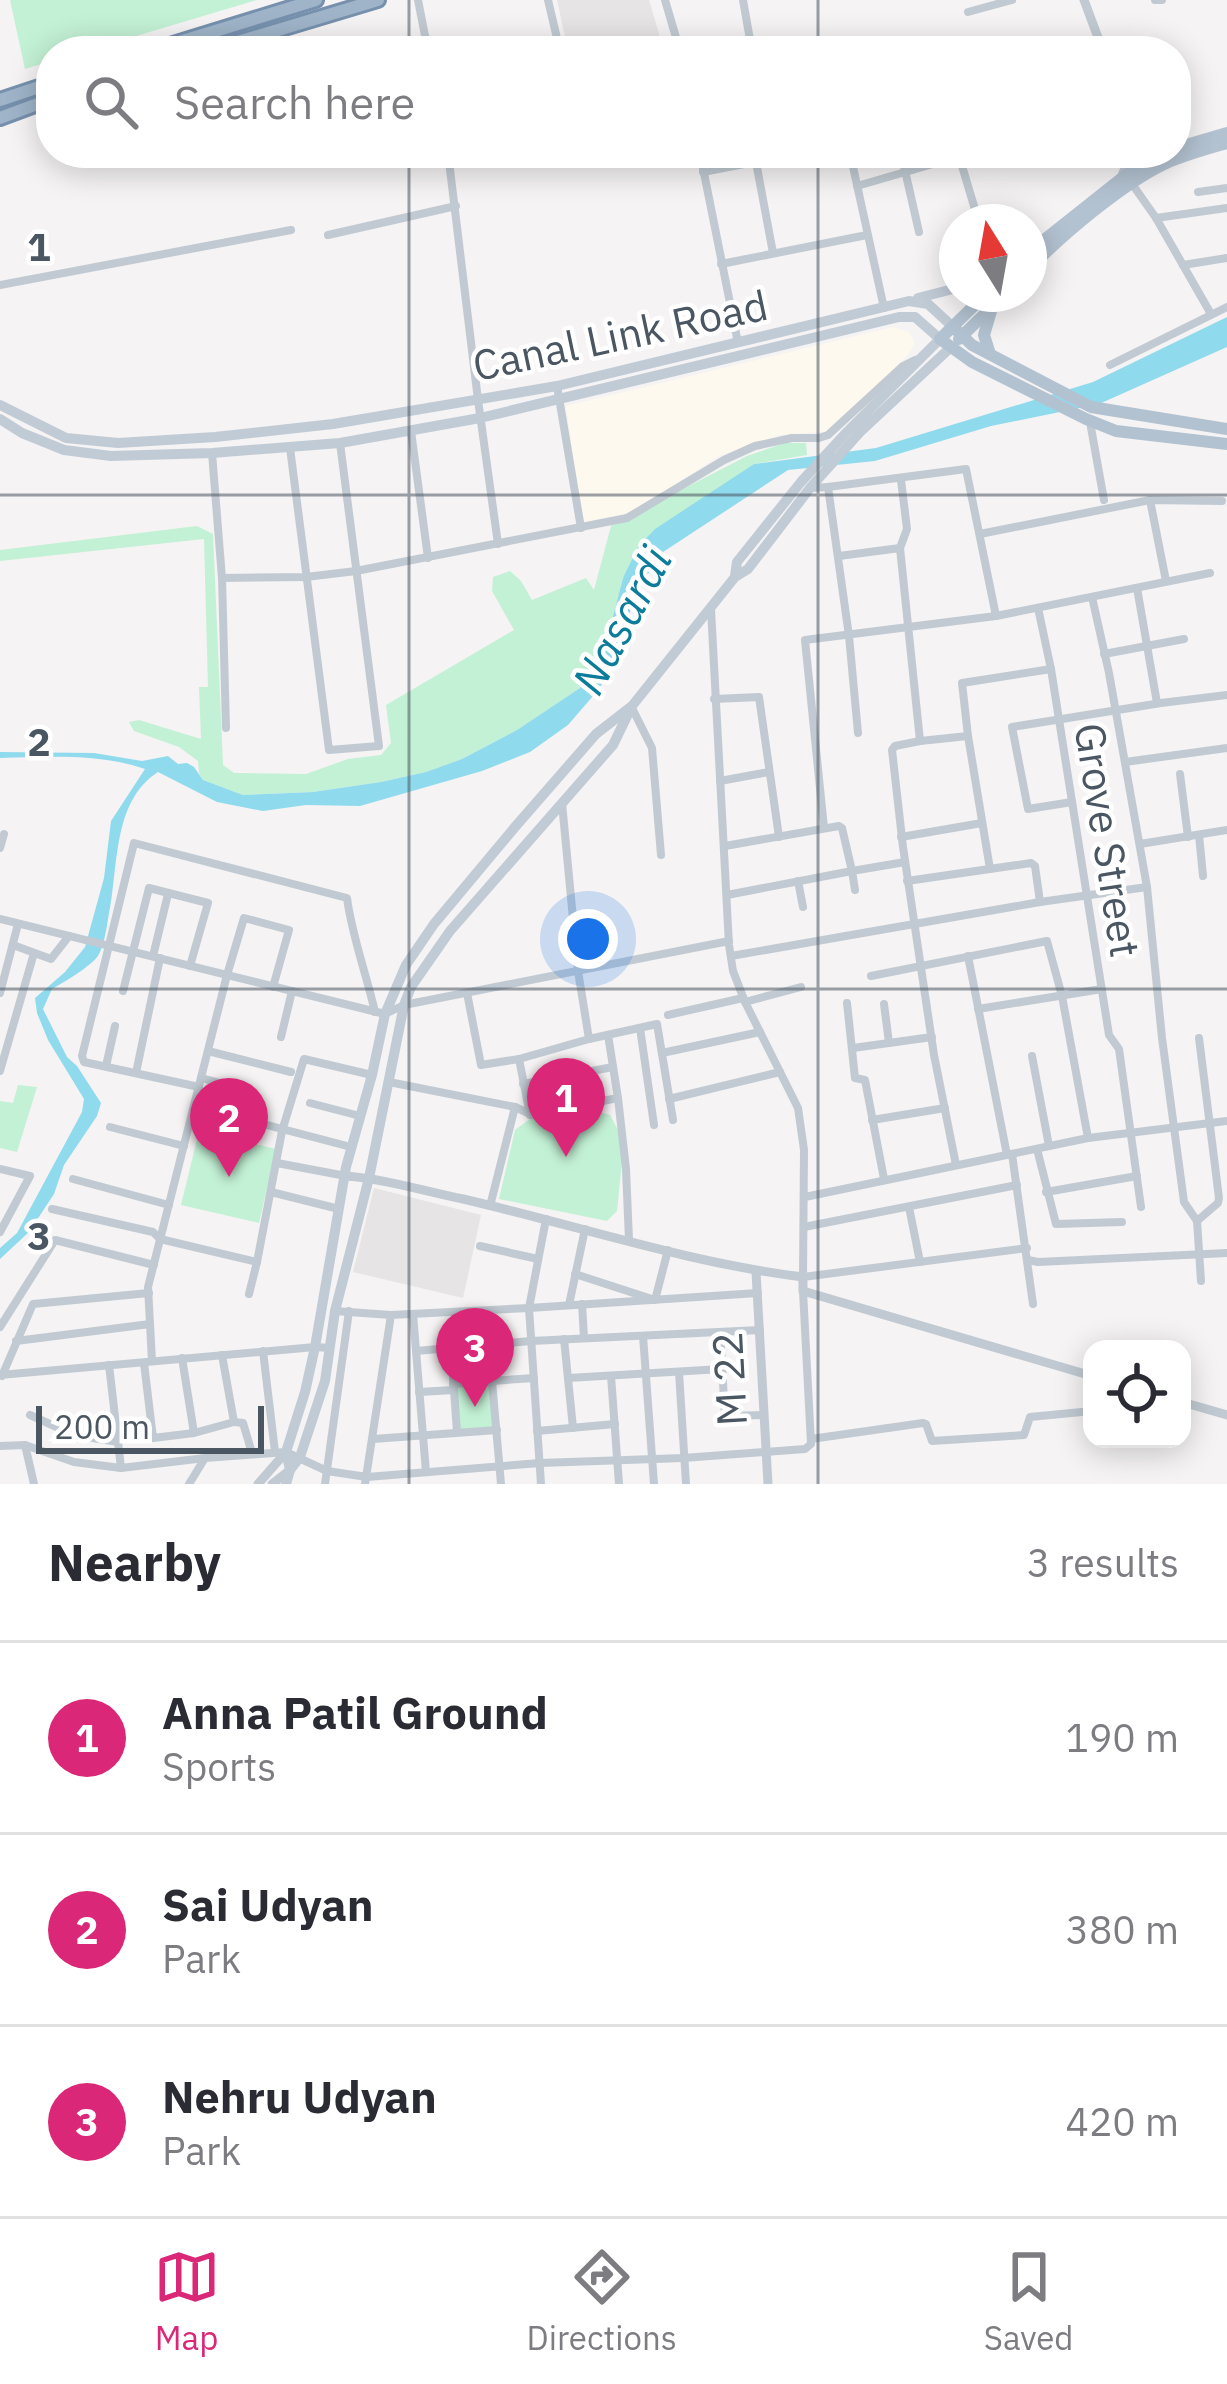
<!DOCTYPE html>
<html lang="en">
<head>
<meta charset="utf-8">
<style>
  :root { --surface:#fff; --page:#f7f7f7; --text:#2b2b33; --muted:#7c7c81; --line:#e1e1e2; --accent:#db2777 }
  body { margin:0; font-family:"IBM Plex Sans",sans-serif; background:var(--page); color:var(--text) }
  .controls { position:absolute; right:36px; bottom:36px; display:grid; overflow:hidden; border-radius:24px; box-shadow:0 6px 30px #0003 }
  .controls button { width:108px; height:108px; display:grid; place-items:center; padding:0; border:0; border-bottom:3px solid var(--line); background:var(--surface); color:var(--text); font:60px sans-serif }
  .compass { position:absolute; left:939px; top:204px; width:108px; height:108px; border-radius:50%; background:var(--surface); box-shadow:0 6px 30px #0003; rotate:349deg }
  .scale { position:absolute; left:36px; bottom:30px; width:228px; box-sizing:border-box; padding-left:12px; border:6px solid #4a5661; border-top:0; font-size:33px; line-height:42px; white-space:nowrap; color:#4a5661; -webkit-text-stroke:9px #fff; paint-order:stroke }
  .you { position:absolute; left:588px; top:939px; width:42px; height:42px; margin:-30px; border:9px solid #fff; border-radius:50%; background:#1a73e8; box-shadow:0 0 0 18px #1a73e833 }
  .badge { display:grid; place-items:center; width:78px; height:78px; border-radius:50%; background:var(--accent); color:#fff; font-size:39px; font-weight:700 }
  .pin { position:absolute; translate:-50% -99px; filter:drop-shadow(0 3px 6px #0008) }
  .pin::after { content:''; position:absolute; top:63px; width:42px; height:36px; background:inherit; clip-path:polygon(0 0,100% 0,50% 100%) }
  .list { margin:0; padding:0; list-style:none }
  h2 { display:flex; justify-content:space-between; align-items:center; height:156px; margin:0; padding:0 48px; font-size:51px }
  h2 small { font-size:39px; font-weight:400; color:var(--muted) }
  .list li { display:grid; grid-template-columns:78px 1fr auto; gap:36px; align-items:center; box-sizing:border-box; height:192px; padding:0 48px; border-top:3px solid var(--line) }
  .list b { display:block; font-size:45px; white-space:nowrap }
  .list p { margin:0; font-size:39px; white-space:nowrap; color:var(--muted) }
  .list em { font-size:39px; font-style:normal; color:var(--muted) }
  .icon { flex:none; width:66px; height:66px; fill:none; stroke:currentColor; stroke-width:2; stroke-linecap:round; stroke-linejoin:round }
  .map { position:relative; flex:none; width:1227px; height:1484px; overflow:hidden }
  .search { position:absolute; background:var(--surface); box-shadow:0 6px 30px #0003; left:36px; right:36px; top:36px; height:132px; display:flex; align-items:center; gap:30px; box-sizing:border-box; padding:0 42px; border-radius:48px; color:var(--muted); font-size:45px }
  .sheet { height:732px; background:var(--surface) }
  nav { display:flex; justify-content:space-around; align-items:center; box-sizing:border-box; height:168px; border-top:3px solid var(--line); background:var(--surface); font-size:33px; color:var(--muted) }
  nav a { display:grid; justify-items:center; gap:6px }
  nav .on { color:var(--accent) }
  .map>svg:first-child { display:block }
</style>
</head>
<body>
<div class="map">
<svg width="1227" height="1484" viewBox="0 0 1227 1484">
  <rect width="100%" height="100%" fill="#f5f3f3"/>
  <polygon fill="#fdf9ef" points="893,327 909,332 915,343 907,356 832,431 780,435 719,456 629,514 583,525 566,406"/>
  <g fill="#e6e4e5">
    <polygon points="557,0 649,0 664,51 568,51"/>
    <polygon points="374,1188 481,1215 463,1298 353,1272"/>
  </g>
  <g fill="#c3f1d5">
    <polygon points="10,0 257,0 86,51 51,51 51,61 25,69"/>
    <polygon points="785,443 806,443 807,455 754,464 702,499 623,578 601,662 580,688 517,730 462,759 426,772 381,782 313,792 243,795 203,780 199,773 198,761 179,747 134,731 129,722 139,720 201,739 199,687 208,687 204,539 0,561 0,550 197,526 213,534 223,765 234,773 306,774 348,759 381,755 391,743 386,705 514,630 492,591 493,577 510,571 521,581 532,600 586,578 594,590 611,526 747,456"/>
    <polygon points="18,1085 37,1087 17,1152 0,1148 0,1101 13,1103"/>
    <polygon points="580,1107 610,1115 624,1141 617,1211 607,1221 499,1199 515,1130 530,1119"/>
    <polygon points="199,1131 276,1149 259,1223 181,1205"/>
    <polygon points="491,1384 494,1428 460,1431 456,1387"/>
  </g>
  <path fill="#90daee" d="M1227,317V347L1099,404L991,426L875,461L788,470L660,554L636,594L609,675L593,696L568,725L530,752L482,771L360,806L306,805L263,811L217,802L158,772C111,802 119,871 108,919C106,931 104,946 98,956C90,967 64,982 52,989L43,1009L67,1057L77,1066L101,1103L97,1116L64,1165L54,1194L29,1232L0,1259V1248L17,1233L82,1112L84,1099L48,1040L37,1013L35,998L65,972L85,947L104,878L111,821L145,769C99,753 48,757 0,758V752L94,753L142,761L168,756L178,764L187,763L194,767L203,780L243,795L313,792L381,782L426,772L462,759L517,730L580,688L601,662L623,578L638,547L655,529L754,464L876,448L1093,382Z"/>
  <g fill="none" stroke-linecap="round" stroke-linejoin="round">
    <defs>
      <g id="trunk">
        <polyline points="150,51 316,0"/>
        <polyline points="208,51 378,0"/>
        <polyline points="0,100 51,83"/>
        <polyline points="0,118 51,99"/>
      </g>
    </defs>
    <use href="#trunk" stroke="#7690ad" stroke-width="18"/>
    <g stroke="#c1cad2" stroke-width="8">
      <polyline points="418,0 428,51"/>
      <polyline points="548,0 560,51"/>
      <polyline points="665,0 680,51"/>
      <polyline points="743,0 752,51"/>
      <polyline points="1155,0 1162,0"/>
      <polyline points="968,12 1012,0"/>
      <polyline points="448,153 478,400 498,544"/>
      <polyline points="700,153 738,343"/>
      <polyline points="850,153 884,308"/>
      <polyline points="901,153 919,232"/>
      <polyline points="959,156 977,216"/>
      <polyline points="756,162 773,253"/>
      <polyline points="703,172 801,153"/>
      <polyline points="1130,181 1156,218 1211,314"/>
      <polyline points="857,186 971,153"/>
      <polyline points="1198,192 1227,188"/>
      <polyline points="1156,218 1227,208"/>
      <polyline points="328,235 456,206"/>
      <polyline points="721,264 867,235"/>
      <polyline points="1183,265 1227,258"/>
      <polyline points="0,285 291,230"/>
      <polyline points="1110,365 1227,307"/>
      <polyline points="557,386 581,528"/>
      <polyline points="1090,422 1104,500"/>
      <polyline points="411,431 428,558"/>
      <polyline points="290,448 329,750 379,746 340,443"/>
      <polyline points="212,453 222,578 226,728"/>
      <polyline points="828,487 966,469 996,616 1210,573"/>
      <polyline points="812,488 828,487 849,636 858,733"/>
      <polyline points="1150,500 1166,581"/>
      <polyline points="980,534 1150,500 1222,501"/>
      <polyline points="900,548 907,529 901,480"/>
      <polyline points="839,556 900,548 920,741 895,746 892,750 903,847 934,1055 956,1165"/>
      <polyline points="222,578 306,577 356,571 627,518 724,460 755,446 792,438 819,438 828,435 903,366 915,360"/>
      <polyline points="1137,588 1157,703"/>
      <polyline points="1038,608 1051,669"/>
      <polyline points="711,609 729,945 733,971 745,1002 798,1108 804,1150 803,1277 1027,1248"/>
      <polyline points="1104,654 1184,639"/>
      <polyline points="714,699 759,697 779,837"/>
      <polyline points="632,708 652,748 661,855"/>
      <polyline points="968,736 990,869"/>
      <polyline points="920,741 968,736 962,683 1051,669 1109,1035 1119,1049 1141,1207"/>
      <polyline points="1125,762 1227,748"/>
      <polyline points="1180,774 1188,837"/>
      <polyline points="720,781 769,772"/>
      <polyline points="1072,802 1028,809 1012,727 1161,703 1227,695"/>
      <polyline points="562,803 578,971 589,1039 657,1024 673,1120"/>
      <polyline points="824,828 805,640 996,616"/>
      <polyline points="1199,835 1203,876"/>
      <polyline points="901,837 982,823"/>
      <polyline points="1140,844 1227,830"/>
      <polyline points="725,846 839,826 842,828 852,871 727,895"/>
      <polyline points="0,848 4,834"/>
      <polyline points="798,881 803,907"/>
      <polyline points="907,881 1031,863 1035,866 1040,902"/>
      <polyline points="1147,887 1162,1038 1184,1202 1197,1221 1201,1281"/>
      <polyline points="855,890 852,871 905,862"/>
      <polyline points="0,919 385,1014 404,1005 729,941"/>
      <polyline points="13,945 51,959 69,936"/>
      <polyline points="153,956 168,894"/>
      <polyline points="731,956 1040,902 1147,887 1109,673 1092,597"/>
      <polyline points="968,956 1007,1155"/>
      <polyline points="871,976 1047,941 1062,996 1088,1138"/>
      <polyline points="123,991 149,888 208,903 190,966"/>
      <polyline points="0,993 18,924"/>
      <polyline points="467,993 481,1065 519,1059 530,1115 618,1098 608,1035"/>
      <polyline points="745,1002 801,987"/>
      <polyline points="847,1003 855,1078 865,1080 884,1179"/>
      <polyline points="884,1004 889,1043"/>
      <polyline points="978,1009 1102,989"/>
      <polyline points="668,1015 743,998"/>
      <polyline points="640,1028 654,1125"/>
      <polyline points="281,1037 292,991"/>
      <polyline points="853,1048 932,1037"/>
      <polyline points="208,1051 291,1072"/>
      <polyline points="662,1053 760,1032"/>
      <polyline points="1032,1056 1049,1146"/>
      <polyline points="519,1059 589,1039"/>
      <polyline points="106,1066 115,1026"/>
      <polyline points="0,1071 34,953"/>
      <polyline points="136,1073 160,958"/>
      <polyline points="201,1078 240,1088"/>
      <polyline points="389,1082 515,1107 528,1113"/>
      <polyline points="523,1084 613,1067"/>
      <path d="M199,1087L84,1062L82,1056L134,843L347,898C352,936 366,973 375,1012"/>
      <polyline points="618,1098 626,1169 629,1240"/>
      <polyline points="669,1099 780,1072"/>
      <polyline points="310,1103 360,1116"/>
      <polyline points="194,1106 351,1147"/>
      <polyline points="872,1120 945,1108"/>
      <polyline points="110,1127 184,1146"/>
      <polyline points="1037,1149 1056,1224 1122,1222"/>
      <polyline points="1012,1154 1033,1304"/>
      <polyline points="277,1163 346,1176"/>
      <polyline points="0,1169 30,1176 0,1232"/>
      <polyline points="73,1179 169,1205"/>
      <polyline points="271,1192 339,1209"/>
      <polyline points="1046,1192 1137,1176"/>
      <polyline points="805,1197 1088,1138 1227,1121"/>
      <polyline points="490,1206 515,1107"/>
      <polyline points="909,1207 920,1262"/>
      <polyline points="52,1209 153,1232 160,1239 257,1262 282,1131 304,1059 372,1075"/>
      <polyline points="546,1219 529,1308 758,1293"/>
      <polyline points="1197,1221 1218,1203 1219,1198 1199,1038"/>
      <polyline points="804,1227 1017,1185"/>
      <polyline points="480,1246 538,1259"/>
      <polyline points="1028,1260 1038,1262 1227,1253"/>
      <polyline points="575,1274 655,1300 668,1250"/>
      <polyline points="249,1294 257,1262"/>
      <polyline points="582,1304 584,1338"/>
      <polyline points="569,1305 585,1229"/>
      <polyline points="335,1311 391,1315"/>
      <polyline points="413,1314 426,1472"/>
      <polyline points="0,1327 55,1240 154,1265"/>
      <polyline points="720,1332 725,1416 764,1415"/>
      <polyline points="643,1336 654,1484"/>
      <polyline points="564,1339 573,1428"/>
      <polyline points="16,1341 150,1324"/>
      <polyline points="451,1349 457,1432"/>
      <polyline points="263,1351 275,1452"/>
      <polyline points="416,1351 531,1341 760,1330"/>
      <polyline points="182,1358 194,1433"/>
      <polyline points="152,1361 148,1287 227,975 244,918 289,930 273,987"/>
      <polyline points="144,1363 153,1438 194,1433 234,1422 222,1355"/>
      <polyline points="109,1365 121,1468 205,1458 189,1484"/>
      <polyline points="679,1372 686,1484"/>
      <polyline points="0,1375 315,1347 330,1348"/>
      <polyline points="2,1376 33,1304 149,1293"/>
      <polyline points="611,1376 619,1484"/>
      <polyline points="568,1378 722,1369"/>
      <polyline points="492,1381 534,1378"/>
      <polyline points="453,1384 492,1381 501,1484"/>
      <polyline points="419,1392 454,1390"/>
      <polyline points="30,1415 74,1435 118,1442"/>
      <polyline points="234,1422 243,1423 252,1453"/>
      <polyline points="537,1431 615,1424"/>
      <polyline points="373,1439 497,1430"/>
      <polyline points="811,1439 923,1423 926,1424 932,1441 1024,1435 1030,1417 1092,1411"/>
      <polyline points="25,1445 74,1462 121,1468"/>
      <polyline points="0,1446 25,1445 34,1484"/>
      <polyline points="205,1458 286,1452 327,1471 367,1477 540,1463 683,1458 805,1449 811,1444 803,1291"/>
      <polyline points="325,1484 349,1311"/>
      <polyline points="365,1484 391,1315 529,1308 541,1484"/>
    </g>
    <g stroke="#c1cad2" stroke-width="9">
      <polyline points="1084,0 1103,51"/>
      <path d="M346,1176C385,1179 424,1191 463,1199C576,1225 688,1263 803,1277V1291L1092,1376"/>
      <polyline points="756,1272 768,1484"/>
      <polyline points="1182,1402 1227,1415"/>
      <polyline points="258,1484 286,1452"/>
      <polyline points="272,1484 290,1470"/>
    </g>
    <g stroke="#c1cbd6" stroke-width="10">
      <polyline points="1121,179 1132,153"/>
      <polyline points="918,298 957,288"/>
      <polyline points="0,405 66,438 118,443 215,437 333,424 557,386 909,301 928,304 953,327"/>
      <polyline points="0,419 22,433 64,450 111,456 212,453 340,443 480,418 899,317 915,317 940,339 846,433 801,482 737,562 735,576"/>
      <polyline points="290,1470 300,1457 325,1381 335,1311 369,1178 404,1005 411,987 450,931 613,745 630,710"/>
      <polyline points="286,1484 290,1470 286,1452 305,1392 315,1347 346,1167 372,1075 385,1014 406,965 434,924 515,827 596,734 632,706 735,577 748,569 810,488 861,431 950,348"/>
    </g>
    <g stroke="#b3c2d1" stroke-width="12">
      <polyline points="1176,148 1227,133"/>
      <polyline points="1029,252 1126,175 1162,153"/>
      <path d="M1029,269C1061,236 1122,184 1164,164C1184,155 1206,149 1227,143"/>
      <polyline points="986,294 940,339 972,362 1086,419 1116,431 1227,444"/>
      <polyline points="953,327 972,345 1091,407 1227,429"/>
      <polyline points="959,339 1005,294"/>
      <polyline points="990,354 984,335 991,311"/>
    </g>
    <use href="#trunk" stroke="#9fb4c9" stroke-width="12"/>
  </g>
  <path fill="none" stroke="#4a5661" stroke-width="3" stroke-opacity="0.55" d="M409,0V51M818,0V51M409,153V1484M818,153V1484M0,495H1227M0,989H1227"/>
  <g text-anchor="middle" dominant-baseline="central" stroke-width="9" stroke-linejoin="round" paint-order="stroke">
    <g font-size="42" fill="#4a5661" stroke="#fff">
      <text transform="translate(620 335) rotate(-12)">Canal Link Road</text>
      <text transform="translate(1108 840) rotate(81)">Grove Street</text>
      <text transform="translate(729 1379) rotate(-93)">M 22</text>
    </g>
    <g font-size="45" font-style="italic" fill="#0c7c9b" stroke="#fff">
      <text transform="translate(621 620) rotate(-62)">Nasardi</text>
    </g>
  </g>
  <g font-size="39" text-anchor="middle" font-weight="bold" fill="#4a5661" stroke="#fff" stroke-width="9" stroke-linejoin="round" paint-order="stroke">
    <text x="39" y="261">1</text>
    <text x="39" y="756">2</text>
    <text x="39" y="1250">3</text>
  </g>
</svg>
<div class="controls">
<button><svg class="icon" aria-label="locate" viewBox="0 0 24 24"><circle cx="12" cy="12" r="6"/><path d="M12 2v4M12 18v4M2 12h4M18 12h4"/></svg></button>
</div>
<svg class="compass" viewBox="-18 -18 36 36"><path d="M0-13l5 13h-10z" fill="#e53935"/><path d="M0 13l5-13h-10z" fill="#7c7c81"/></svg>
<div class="scale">200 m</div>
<div class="you"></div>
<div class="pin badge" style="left:566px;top:1157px">1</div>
<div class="pin badge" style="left:229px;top:1177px">2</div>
<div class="pin badge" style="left:475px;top:1407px">3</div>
<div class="search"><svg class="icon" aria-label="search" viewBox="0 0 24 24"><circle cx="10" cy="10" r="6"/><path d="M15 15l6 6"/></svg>Search here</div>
</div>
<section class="sheet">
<h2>Nearby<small>3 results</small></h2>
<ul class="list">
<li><span class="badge">1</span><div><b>Anna Patil Ground</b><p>Sports</p></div><em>190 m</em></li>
<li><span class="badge">2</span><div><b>Sai Udyan</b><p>Park</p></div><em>380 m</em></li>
<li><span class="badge">3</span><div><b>Nehru Udyan</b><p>Park</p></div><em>420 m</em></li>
</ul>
</section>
<nav>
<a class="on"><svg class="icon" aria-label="map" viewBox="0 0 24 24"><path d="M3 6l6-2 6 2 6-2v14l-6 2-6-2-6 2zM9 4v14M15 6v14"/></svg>Map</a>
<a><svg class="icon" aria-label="directions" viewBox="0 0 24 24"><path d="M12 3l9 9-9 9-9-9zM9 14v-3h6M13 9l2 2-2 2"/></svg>Directions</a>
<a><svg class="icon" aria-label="saved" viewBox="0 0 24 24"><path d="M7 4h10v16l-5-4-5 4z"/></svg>Saved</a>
</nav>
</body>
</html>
